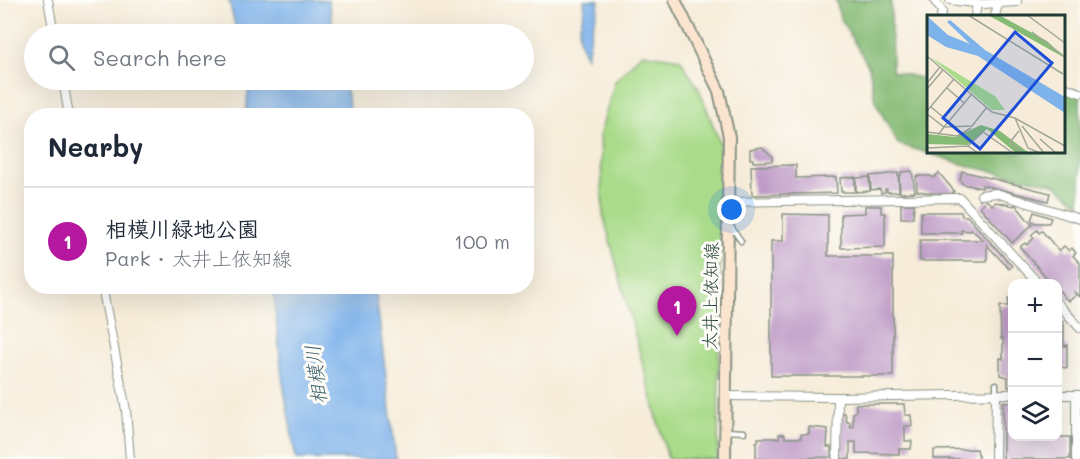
<!DOCTYPE html>
<html lang="en">
<head>
<meta charset="utf-8">
<style>
  :root { --surface:#fff; --page:#f6f6f7; --text:#1f2937; --muted:#747a83; --line:#e0e1e3; --accent:#b5179e }
  body { margin:0; font-family:Mali,"Klee One",sans-serif; background:var(--page); color:var(--text) }
  .controls { position:absolute; right:18px; bottom:18px; display:grid; overflow:hidden; border-radius:12px; box-shadow:0 6px 24px #0002 }
  .controls button { width:54px; height:54px; display:grid; place-items:center; padding:0; border:0; border-bottom:2px solid var(--line); background:var(--surface); color:var(--text); font:30px sans-serif }
  .you { position:absolute; left:732px; top:210px; width:21px; height:21px; margin:-15px; border:4px solid #fff; border-radius:50%; background:#1a73e8; box-shadow:0 0 0 9px #1a73e833 }
  .badge { display:grid; place-items:center; width:39px; height:39px; border-radius:50%; background:var(--accent); color:#fff; font-size:20px; font-weight:700 }
  .pin { position:absolute; translate:-50% -50px; filter:drop-shadow(0 2px 3px #0008) }
  .pin::after { content:''; position:absolute; top:32px; width:21px; height:18px; background:inherit; clip-path:polygon(0 0,100% 0,50% 100%) }
  .list { margin:0; padding:0; list-style:none }
  h2 { display:flex; justify-content:space-between; align-items:center; height:78px; margin:0; padding:0 24px; font-size:26px }
  h2 small { font-size:20px; font-weight:400; color:var(--muted) }
  .list li { display:grid; grid-template-columns:39px 1fr auto; gap:18px; align-items:center; box-sizing:border-box; height:108px; padding:0 24px; border-top:2px solid var(--line) }
  .list b { display:block; font-size:22px; white-space:nowrap }
  .list p { margin:0; font-size:20px; white-space:nowrap; color:var(--muted) }
  .list em { font-size:20px; font-style:normal; color:var(--muted) }
  .icon { flex:none; width:33px; height:33px; fill:none; stroke:currentColor; stroke-width:2; stroke-linecap:round; stroke-linejoin:round }
  .map { position:relative; flex:none; width:1080px; height:459px; overflow:hidden }
  .search { position:absolute; background:var(--surface); box-shadow:0 6px 24px #0002; left:24px; top:24px; width:510px; height:66px; display:flex; align-items:center; gap:15px; box-sizing:border-box; padding:0 21px; border-radius:33px; color:var(--muted); font-size:22px }
  .panel { position:absolute; background:var(--surface); box-shadow:0 6px 24px #0002; left:24px; top:108px; width:510px; height:186px; border-radius:24px }
  .map>svg:first-child { display:block }
</style>
</head>
<body>
<div class="map">
<svg width="1080" height="459" viewBox="0 0 1080 459">
  <rect width="100%" height="100%" fill="#fdfcf7"/>
  <filter id="ink" filterUnits="userSpaceOnUse"><feTurbulence type="fractalNoise" baseFrequency=".0167" numOctaves="2"/><feDisplacementMap in="SourceGraphic" scale="12" xChannelSelector="R" yChannelSelector="G"/><feConvolveMatrix kernelMatrix="1 2 1 2 8 2 1 2 1" color-interpolation-filters="sRGB"/></filter>
  <filter id="wash" filterUnits="userSpaceOnUse"><feTurbulence type="fractalNoise" baseFrequency=".008" numOctaves="4" result="noise"/><feDisplacementMap in="SourceGraphic" scale="24" xChannelSelector="R" yChannelSelector="G"/><feGaussianBlur stdDeviation="1.35" result="paint"/><feColorMatrix in="noise" values="0 0 0 0 0 0 0 0 0 0 0 0 0 0 0 0 0 1.4 0 .05"/><feComposite in="paint" operator="in"/></filter>
  <g filter="url(#wash)">
    <rect width="100%" height="100%" fill="#f6ecd9"/>
    <polygon fill="#a9db8a" stroke="#648c5f" stroke-width="1.5" points="642,53 680,59 699,89 721,146 718,459 668,459 603,214 600,134 615,81"/>
    <polygon fill="#86bb76" stroke="#527c55" stroke-width="1.5" points="836,0 891,0 892,71 928,80 928,152 1064,152 1064,91 1080,93 1080,204 1054,184 972,167 898,144 875,101 869,67 840,18"/>
    <g fill="#7eb2eb" stroke="#4e7890" stroke-width="1.5">
      <polygon points="229,0 328,0 335,34 237,34"/>
      <path d="M584,0H599C598,13 595,17 592,28C589,38 590,47 586,57C583,49 578,41 579,33C579,21 587,12 584,0Z"/>
      <polygon points="249,80 344,80 351,115 246,115"/>
      <polygon points="273,287 375,287 396,459 296,459 282,377"/>
    </g>
    <g id="blocks">
      <g fill="#bf9cc8">
        <polygon points="762,147 772,156 772,161 753,162 753,159 750,159 750,149"/>
        <polygon points="796,165 796,178 836,177 837,193 752,195 751,166"/>
        <polygon points="912,171 915,192 900,193 899,175 901,175 901,172"/>
        <polygon points="962,171 1050,193 1048,201 982,185 982,188 963,184 960,180"/>
        <polygon points="898,173 899,192 887,192 887,189 885,189 885,192 881,193 880,189 871,190 870,176"/>
        <polygon points="939,173 954,191 950,195 917,191 916,176 931,176 933,178"/>
        <polygon points="855,177 855,192 841,192 840,178"/>
        <polygon points="869,177 870,191 856,192 856,178"/>
        <polygon points="986,200 992,205 996,202 1014,206 1015,204 1032,225 1012,243 980,207"/>
        <polygon points="901,204 914,204 913,218 901,218"/>
        <polygon points="865,206 881,206 881,213 885,213 885,247 841,248 841,214 865,213"/>
        <polygon points="921,212 961,212 962,216 967,216 1012,266 1009,269 987,245 987,261 920,261 920,240 983,240 972,230 970,231 961,230 962,233 921,233"/>
        <polygon points="1034,212 1051,218 1049,223 1035,223 1031,220"/>
        <polygon points="783,214 828,215 828,256 893,256 893,376 771,376 771,241 783,241"/>
        <polygon points="1037,230 1039,233 1042,231 1059,251 1064,246 1069,251 1072,248 1076,253 1073,256 1080,263 1080,297 1074,291 1076,295 1069,301 1066,299 1058,289 1058,284 1052,284 1022,249 1020,247 1025,243 1027,245 1034,238 1031,235"/>
        <polygon points="1008,298 1012,298 1012,387 1008,387 1008,377 1000,375 1000,358 1003,359 1003,339 1001,339 1000,306 1009,306"/>
        <polygon points="1058,317 1064,323 1064,346 1067,345 1067,368 1058,367"/>
        <polygon points="1003,402 1012,402 1012,436 1058,436 1058,434 1060,434 1060,437 1070,437 1070,459 1003,459"/>
        <polygon points="856,404 904,404 905,415 911,415 912,426 905,426 905,441 912,441 911,449 899,449 899,454 856,453 856,442 850,442 850,459 841,459 841,413 845,413 847,422 850,422 850,427 853,427 853,413 856,412"/>
        <polygon points="809,427 828,429 827,447 831,447 831,457 756,459 756,442 758,442 758,438 779,438 779,434 785,434 785,438 801,438 801,434 809,434"/>
        <polygon points="977,449 979,459 934,459 934,450"/>
      </g>
    </g>
  </g>
  <g filter="url(#ink)">
    <use href="#blocks" fill-opacity="0" stroke="#8a9486" stroke-width="1.5"/>
    <g fill="none" stroke-linecap="round" stroke-linejoin="round">
      <defs>
        <g id="service">
          <polyline points="730,225 741,241"/>
          <polyline points="996,394 996,384"/>
          <polyline points="727,431 744,432"/>
        </g>
        <g id="minor">
          <polyline points="48,0 54,34"/>
          <polyline points="934,0 942,11 941,16"/>
          <polyline points="950,0 983,4 1017,2"/>
          <polyline points="975,16 977,4"/>
          <polyline points="995,16 998,4"/>
          <polyline points="63,80 69,116"/>
          <polyline points="1064,87 1080,93"/>
          <polyline points="981,195 996,193 1080,219"/>
          <polyline points="728,202 960,198 1039,284"/>
          <polyline points="102,286 126,410 130,459"/>
          <polyline points="1058,304 1080,328"/>
          <polyline points="1058,395 1080,395"/>
          <polyline points="726,396 838,397 1012,394"/>
          <polyline points="837,459 838,397"/>
          <polyline points="995,459 996,394"/>
          <polyline points="1076,459 1076,395"/>
        </g>
        <polyline id="secondary" points="675,0 719,91 729,137 725,459"/>
      </defs>
      <use href="#service" stroke="#8a9486" stroke-width="7"/>
      <use href="#minor" stroke="#8a9486" stroke-width="10"/>
      <use href="#secondary" stroke="#8a9486" stroke-width="14"/>
      <use href="#service" stroke="#fff" stroke-width="4"/>
      <use href="#minor" stroke="#fff" stroke-width="8"/>
      <use href="#secondary" stroke="#fbe5cf" stroke-width="10"/>
    </g>
  </g>
  <g text-anchor="middle" dominant-baseline="central" stroke-width="6" stroke-linejoin="round" paint-order="stroke">
    <g font-size="18" fill="#1f3d34" stroke="#fdfcf7">
      <text transform="translate(710 296) rotate(-89)">太井上依知線</text>
    </g>
    <g font-size="20" font-style="italic" fill="#3c606b" stroke="#fdfcf7">
      <text transform="translate(315 375) rotate(-97)">相模川</text>
    </g>
  </g>
  <g transform="translate(927 15)">
    <rect width="138" height="138" fill="#f6ecd9"/>
    <path d="M5,43L68,81L78,95H65Z" fill="#a9db8a"/>
    <path d="M61,0H72L120,26L138,43ZM54,110L73,116L102,138H89L60,114L41,130L0,129V119L28,122Z" fill="#86bb76"/>
    <path d="M0,1L21,20L43,29L20,7L23,5L58,35L138,82V98L51,41L19,32L0,20Z" fill="#7eb2eb"/>
    <path fill="none" stroke="#a0a697" stroke-width="1.5" d="M41,0L136,59M100,0L138,28M105,17L138,42M0,41L65,97L88,103L138,131M0,68L13,52M20,73L37,88M0,74L16,55M4,92L22,107M0,96L27,64M0,99L17,112L44,80M88,103L101,133L113,138M95,111L117,138M92,116L83,127L96,138M0,117L30,121L44,113M11,120L17,112L45,111L60,92M113,124L129,138M41,131L56,117L86,138M0,133L41,131L51,138"/>
    <path fill="#1d4ed8" fill-opacity="0.15" stroke="#1d4ed8" stroke-width="3" d="M88,17L125,48L53,134L16,103Z"/>
    <rect width="138" height="138" fill="none" stroke="#1f3d34" stroke-width="3"/>
  </g>
</svg>
<div class="controls">
<button>+</button>
<button>−</button>
<button><svg class="icon" aria-label="layers" viewBox="0 0 24 24"><path d="M12 4l9 5-9 5-9-5zM3 14l9 5 9-5"/></svg></button>
</div>
<div class="you"></div>
<div class="pin badge" style="left:677px;top:336px">1</div>
<div class="search"><svg class="icon" aria-label="search" viewBox="0 0 24 24"><circle cx="10" cy="10" r="6"/><path d="M15 15l6 6"/></svg>Search here</div>
<section class="panel">
<h2>Nearby<small></small></h2>
<ul class="list">
<li><span class="badge">1</span><div><b>相模川緑地公園</b><p>Park · 太井上依知線</p></div><em>100 m</em></li>
</ul>
</section>
</div>
</body>
</html>
